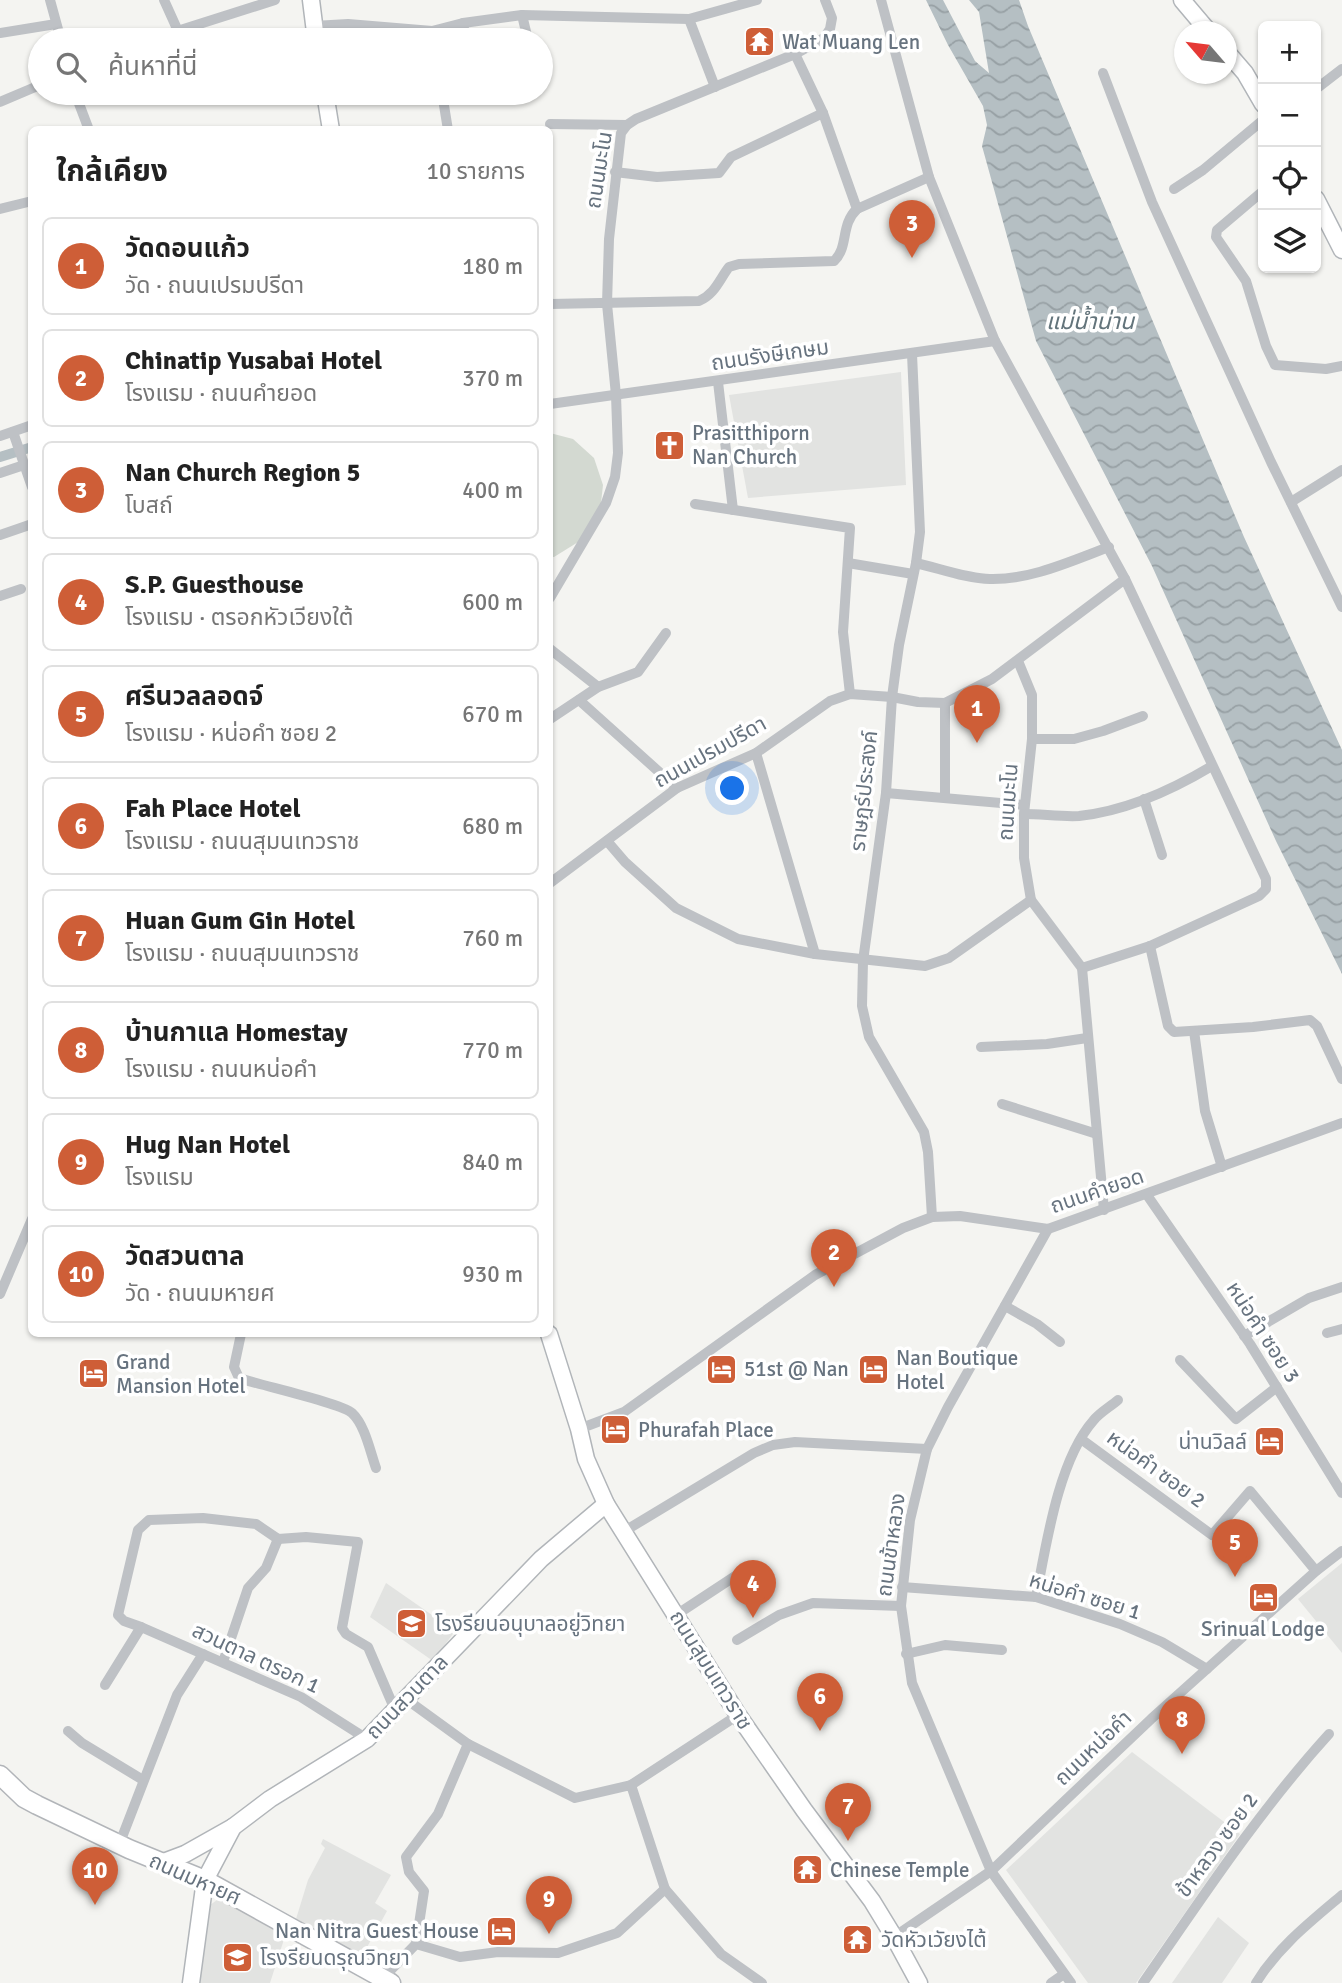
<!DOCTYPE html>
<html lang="th">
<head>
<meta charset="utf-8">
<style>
  :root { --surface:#fff; --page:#f6f6f6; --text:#222; --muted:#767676; --line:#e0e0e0; --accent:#ce5e37 }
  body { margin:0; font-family:Signika,"Noto Sans Thai",sans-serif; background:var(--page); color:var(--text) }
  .controls { position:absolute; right:21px; top:21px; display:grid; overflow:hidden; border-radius:10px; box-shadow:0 2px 5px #0004 }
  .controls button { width:63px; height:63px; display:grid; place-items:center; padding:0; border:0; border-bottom:2px solid var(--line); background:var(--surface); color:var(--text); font:35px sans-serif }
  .compass { position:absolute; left:1174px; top:21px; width:63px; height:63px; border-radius:50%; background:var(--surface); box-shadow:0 2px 5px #0004; rotate:298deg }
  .you { position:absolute; left:733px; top:789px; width:24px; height:24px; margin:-18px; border:5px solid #fff; border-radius:50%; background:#1a73e8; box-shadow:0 0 0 10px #1a73e833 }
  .badge { display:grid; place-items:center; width:46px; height:46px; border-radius:50%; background:var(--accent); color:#fff; font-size:23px; font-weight:700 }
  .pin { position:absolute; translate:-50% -58px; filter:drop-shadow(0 2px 4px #0008) }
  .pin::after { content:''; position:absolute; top:37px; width:24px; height:21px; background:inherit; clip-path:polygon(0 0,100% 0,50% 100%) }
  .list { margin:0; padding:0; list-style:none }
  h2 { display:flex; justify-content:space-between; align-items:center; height:91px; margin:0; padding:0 28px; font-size:30px }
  h2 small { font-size:23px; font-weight:400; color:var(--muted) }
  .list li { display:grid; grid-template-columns:46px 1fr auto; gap:21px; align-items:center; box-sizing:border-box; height:98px; margin:0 14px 14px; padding:0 14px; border:2px solid var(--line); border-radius:10px }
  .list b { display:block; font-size:26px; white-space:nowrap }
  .list p { margin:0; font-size:23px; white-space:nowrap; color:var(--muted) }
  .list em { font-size:23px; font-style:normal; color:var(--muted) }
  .icon { flex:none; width:38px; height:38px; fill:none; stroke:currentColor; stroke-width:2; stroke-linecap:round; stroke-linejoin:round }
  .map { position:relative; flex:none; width:1342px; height:1983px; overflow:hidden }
  .search { position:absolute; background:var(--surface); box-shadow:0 2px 5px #0004; left:28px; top:28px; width:525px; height:77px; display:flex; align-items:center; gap:18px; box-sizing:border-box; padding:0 24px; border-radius:38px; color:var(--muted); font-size:26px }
  .panel { position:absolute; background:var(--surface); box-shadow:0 2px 5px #0004; left:28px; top:126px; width:525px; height:1211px; border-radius:10px }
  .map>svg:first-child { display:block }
</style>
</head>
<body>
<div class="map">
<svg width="1342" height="1983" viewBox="0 0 1342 1983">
  <defs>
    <pattern id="water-waves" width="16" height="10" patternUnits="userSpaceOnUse" patternTransform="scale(1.75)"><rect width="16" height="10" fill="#b5bfc3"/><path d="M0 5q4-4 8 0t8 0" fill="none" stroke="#97a0a4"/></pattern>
  </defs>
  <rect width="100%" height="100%" fill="#f4f4f1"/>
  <g fill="#e2e3e1">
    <polygon points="901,372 906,485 748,498 729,395"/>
    <polygon points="1342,1563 1342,1653 1298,1599"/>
    <polygon points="386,1583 455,1631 433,1661 370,1617"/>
    <polygon points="1132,1752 1240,1834 1136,1983 1088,1983 1006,1870"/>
    <polygon points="323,1839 391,1875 375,1903 387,1911 361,1958 335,1944 335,1941 296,1919 308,1880 325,1848 321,1844"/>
    <polygon points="217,1900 231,1904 286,1933 270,1983 193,1983 206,1908"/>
    <polygon points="1218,1917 1249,1943 1222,1983 1172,1983"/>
  </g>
  <polygon fill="#d3d9d1" points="550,433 573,439 594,458 603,485 600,512 583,539 554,557 550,557"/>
  <polygon fill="url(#water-waves)" points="926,0 943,0 975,61 989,73 979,12 969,0 1019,0 1028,26 1244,537 1342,750 1342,974 1276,841 1152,566 1036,341 982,146 987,125 983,106 948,45"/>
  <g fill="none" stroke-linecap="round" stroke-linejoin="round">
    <polyline stroke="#b5bfc3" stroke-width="10" points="0,457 32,447"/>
    <defs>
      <g id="secondary">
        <polyline points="311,0 316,40"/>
        <polyline points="1182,0 1209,32"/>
        <polyline points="1226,51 1245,73 1263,104"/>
        <polyline points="325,93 331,130"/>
        <polyline points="1316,199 1342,250"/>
        <polyline points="549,1334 579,1429 586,1459 606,1504 738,1715 804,1810 872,1901 894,1937 919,1983"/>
        <polyline points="161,1863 185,1854 233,1827"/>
        <polyline points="191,1983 205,1880 233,1827 270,1799 367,1739 541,1559 606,1504"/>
      </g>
      <polyline id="primary" points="0,1775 24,1798 37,1805 129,1849 205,1880 391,1983"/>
    </defs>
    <use href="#secondary" stroke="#b1b5b9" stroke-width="19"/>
    <use href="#primary" stroke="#b2b5b9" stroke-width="21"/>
    <g stroke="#bec1c5" stroke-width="10">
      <polyline points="50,0 61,40"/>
      <polyline points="164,0 178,31"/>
      <polyline points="522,15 528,40"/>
      <polyline points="689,19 715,87"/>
      <polyline points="463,23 466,40"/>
      <polyline points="314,26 348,24 432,31 463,23 522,15 689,19 757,0"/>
      <polyline points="0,33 56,24"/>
      <polyline points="149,40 275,0"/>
      <polyline points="795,54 823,113 857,209"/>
      <polyline points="1103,73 1152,202 1271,462 1342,607"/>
      <polyline points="1316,89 1342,69"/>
      <polyline points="75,93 89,130"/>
      <polyline points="442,93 448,130"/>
      <polyline points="0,102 40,85"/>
      <polyline points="550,124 627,125"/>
      <polyline points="615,172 657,177 719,173 731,157 823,113"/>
      <polyline points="1174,189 1203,170 1263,120"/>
      <polyline points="1263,191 1217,230 1216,237 1246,281 1266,346 1275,365 1326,369 1342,366"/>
      <polyline points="0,209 32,201"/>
      <path d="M550,304L699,301C715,294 719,280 729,267L739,264L834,261C849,247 840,225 857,209L929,177"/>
      <polyline points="912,354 920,532 916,563 899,645 892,697 886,793 863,961 862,1006 869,1037 924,1132 928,1152 932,1217"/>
      <polyline points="718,382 733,510"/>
      <polyline points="550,404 995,341"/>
      <polyline points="13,432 32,487"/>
      <polyline points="0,436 32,425"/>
      <polyline points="0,473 24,465"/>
      <polyline points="1291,502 1342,470"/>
      <polyline points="695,504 850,528 843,632 850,694"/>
      <polyline points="0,535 32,524"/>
      <polyline points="848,563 913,574"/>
      <path d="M916,563C938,568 968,579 990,579C1031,580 1071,561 1109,547"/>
      <polyline points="0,596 21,589"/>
      <polyline points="550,598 606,503 615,477 618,453 616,395 607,304 609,239 621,133 627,125 636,119 795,54 824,38 830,29 832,18 825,0"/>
      <polyline points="550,649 598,687"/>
      <polyline points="1018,661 1032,695 1032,739 1024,814 1024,858 1031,900 1082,968 1104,1210"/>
      <polyline points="579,700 677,788"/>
      <polyline points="550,719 598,687 638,672 666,633"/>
      <polyline points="1032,739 1074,739 1103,731 1143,716"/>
      <polyline points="756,753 815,954"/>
      <polyline points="886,793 1024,805"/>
      <polyline points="945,797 945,703"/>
      <polyline points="1144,799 1162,855"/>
      <path d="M1024,814C1042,814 1061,817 1079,816C1127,811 1172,790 1212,766"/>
      <polyline points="607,841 625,862 676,908 738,939 815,954 925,966 949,958 1031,900"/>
      <polyline points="550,883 677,788 756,753 830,701 850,694 892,697 918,702 945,703 992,679 1125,579 995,341 929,177 881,0"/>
      <polyline points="1150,946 1168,1026 1174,1032 1253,1027 1310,1020 1317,1026 1342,1079"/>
      <polyline points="1082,968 1150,946 1259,896 1266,889 1266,879 1125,579"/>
      <polyline points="1194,1031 1205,1111 1222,1167"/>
      <polyline points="981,1047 1047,1044 1087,1038"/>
      <polyline points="1002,1104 1097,1134"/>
      <polyline points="1147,1195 1250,1344 1342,1493"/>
      <polyline points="1048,1229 948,1407 927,1449 910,1520 901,1606 912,1683 991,1871 1071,1983"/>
      <polyline points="0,1294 32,1219"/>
      <polyline points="1005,1306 1037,1324 1060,1342"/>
      <polyline points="1327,1333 1342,1329"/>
      <path d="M241,1334L234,1367L239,1378C259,1385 341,1403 352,1413C365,1425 370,1451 376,1468"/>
      <polyline points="1244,1336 1309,1298 1342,1287"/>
      <polyline points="1180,1360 1236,1419 1277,1387"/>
      <polyline points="579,1429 624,1412 815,1275 903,1228 932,1217 960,1216 1048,1229 1342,1123"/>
      <polyline points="1081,1439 1212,1535 1250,1491 1316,1571"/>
      <polyline points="623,1532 754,1453 773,1445 795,1442 927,1449"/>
      <polyline points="902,1587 1036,1597 1120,1624 1162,1642 1207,1669"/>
      <path d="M1036,1597C1046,1546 1058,1461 1093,1421C1099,1413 1110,1407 1118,1400"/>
      <polyline points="676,1615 746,1569 756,1569 767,1582"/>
      <polyline points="737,1640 779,1615 813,1603 901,1606"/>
      <polyline points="906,1654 945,1645 1002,1650"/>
      <polyline points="223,1662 248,1588 266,1568 278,1539"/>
      <polyline points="105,1685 141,1627"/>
      <polyline points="406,1699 468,1744 575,1798 631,1785 665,1889 721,1954 762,1983"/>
      <polyline points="68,1731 82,1743 143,1780"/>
      <polyline points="367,1739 301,1697 141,1627 124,1621 118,1615 138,1530 149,1520 203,1518 256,1524 278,1539 306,1537 358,1542 342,1628 346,1634 368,1647 395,1710"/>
      <polyline points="631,1785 738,1715"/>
      <polyline points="119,1845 177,1695 203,1654"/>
      <polyline points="894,1937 991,1871 1151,1719 1316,1571 1342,1551"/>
      <polyline points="416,1944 424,1891 409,1872 406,1857 438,1814 468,1744"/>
      <polyline points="383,1978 416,1944 460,1957 498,1952 558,1953 617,1933 665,1889"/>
      <polyline points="1051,1983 1064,1974"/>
      <path d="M1143,1983C1202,1898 1259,1811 1329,1734"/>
      <path d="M1256,1983C1278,1947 1310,1922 1342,1895"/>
    </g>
    <use href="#secondary" stroke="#fff" stroke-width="16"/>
    <use href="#primary" stroke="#fff" stroke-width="18"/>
  </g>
  <defs>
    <symbol id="temple-square" viewBox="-11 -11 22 22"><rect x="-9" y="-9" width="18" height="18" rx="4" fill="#ce5e37" stroke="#fff"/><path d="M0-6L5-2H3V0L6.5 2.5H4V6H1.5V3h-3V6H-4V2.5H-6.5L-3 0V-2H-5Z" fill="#fff"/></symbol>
    <symbol id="church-square" viewBox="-11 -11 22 22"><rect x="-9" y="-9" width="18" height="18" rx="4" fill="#ce5e37" stroke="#fff"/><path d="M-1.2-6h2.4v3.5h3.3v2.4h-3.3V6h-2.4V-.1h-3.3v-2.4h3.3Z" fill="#fff"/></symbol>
    <symbol id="hotel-square" viewBox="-11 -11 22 22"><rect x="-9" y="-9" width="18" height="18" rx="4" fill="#ce5e37" stroke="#fff"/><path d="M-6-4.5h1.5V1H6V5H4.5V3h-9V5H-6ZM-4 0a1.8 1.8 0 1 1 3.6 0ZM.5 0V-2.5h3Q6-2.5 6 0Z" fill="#fff"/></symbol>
    <symbol id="school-square" viewBox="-11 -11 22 22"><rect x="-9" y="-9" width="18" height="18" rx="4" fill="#ce5e37" stroke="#fff"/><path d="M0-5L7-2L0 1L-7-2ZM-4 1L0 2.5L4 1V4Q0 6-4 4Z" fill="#fff"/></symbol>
  </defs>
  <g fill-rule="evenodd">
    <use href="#temple-square" x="742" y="24" width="35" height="35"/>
    <use href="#church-square" x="652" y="428" width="35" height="35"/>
    <use href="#hotel-square" x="704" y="1352" width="35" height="35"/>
    <use href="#hotel-square" x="856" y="1352" width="35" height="35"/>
    <use href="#hotel-square" x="76" y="1356" width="35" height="35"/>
    <use href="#hotel-square" x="598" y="1412" width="35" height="35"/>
    <use href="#hotel-square" x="1252" y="1424" width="35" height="35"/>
    <use href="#hotel-square" x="1246" y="1580" width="35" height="35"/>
    <use href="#school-square" x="394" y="1606" width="35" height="35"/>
    <use href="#temple-square" x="790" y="1852" width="35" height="35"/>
    <use href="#hotel-square" x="484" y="1914" width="35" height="35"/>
    <use href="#temple-square" x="840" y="1922" width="35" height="35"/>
    <use href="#school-square" x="220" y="1940" width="35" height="35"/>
  </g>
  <g text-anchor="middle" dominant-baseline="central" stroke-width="7" stroke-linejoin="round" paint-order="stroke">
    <g font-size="21" fill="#67737f" stroke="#fff" text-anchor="start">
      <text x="782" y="42">Wat Muang Len</text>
      <text x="692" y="433">Prasitthiporn<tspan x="692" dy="24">Nan Church</tspan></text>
      <text x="896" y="1358">Nan Boutique<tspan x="896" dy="24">Hotel</tspan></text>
      <text x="116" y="1362">Grand<tspan x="116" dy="24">Mansion Hotel</tspan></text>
      <text x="744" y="1369">51st @ Nan</text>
      <text x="638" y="1430">Phurafah Place</text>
      <text x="1247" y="1442" text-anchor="end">น่านวิลล์</text>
      <text x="435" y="1624">โรงรียนอนุบาลอยู่วิทยา</text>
      <text x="1263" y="1629" text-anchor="middle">Srinual Lodge</text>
      <text x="830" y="1870">Chinese Temple</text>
      <text x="479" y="1931" text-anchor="end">Nan Nitra Guest House</text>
      <text x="881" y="1940">วัดหัวเวัยงไต้</text>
      <text x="260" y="1958">โรงรียนดรุณวิทยา</text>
    </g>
    <g font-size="21" fill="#67737f" stroke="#fff">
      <text transform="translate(599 170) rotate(-81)">ถนนมะโน</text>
      <text transform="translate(770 355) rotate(-8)">ถนนรังษีเกษม</text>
      <text transform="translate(710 752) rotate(-29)">ถนนเปรมปรีดา</text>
      <text transform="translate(864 791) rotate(-84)">ราษฎร์ประสงค์</text>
      <text transform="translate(1008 802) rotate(-86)">ถนนมะโน</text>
      <text transform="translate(1097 1191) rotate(-19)">ถนนคำยอด</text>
      <text transform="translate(1263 1332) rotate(57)">หน่อคำ ซอย 3</text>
      <text transform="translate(1156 1469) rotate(36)">หน่อคำ ซอย 2</text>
      <text transform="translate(891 1545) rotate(-82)">ถนนข้าหลวง</text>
      <text transform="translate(1085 1596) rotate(17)">หน่อคำ ซอย 1</text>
      <text transform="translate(256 1658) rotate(25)">สวนตาล ตรอก 1</text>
      <text transform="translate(711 1670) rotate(58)">ถนนสุมนเทวราช</text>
      <text transform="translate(407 1697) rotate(-46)">ถนนสวนตาล</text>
      <text transform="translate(1093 1748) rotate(-44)">ถนนหน่อคำ</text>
      <text transform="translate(1217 1845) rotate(-54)">ข้าหลวง ซอย 2</text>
      <text transform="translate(195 1879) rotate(24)">ถนนมหายศ</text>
    </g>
    <g font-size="23" font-style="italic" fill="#63747b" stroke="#fff">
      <text x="1090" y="321">แม่น้ำน่าน</text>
    </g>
  </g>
</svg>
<div class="controls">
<button>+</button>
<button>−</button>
<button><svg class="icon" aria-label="locate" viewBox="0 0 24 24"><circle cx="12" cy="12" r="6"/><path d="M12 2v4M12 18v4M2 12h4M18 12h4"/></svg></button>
<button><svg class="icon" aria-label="layers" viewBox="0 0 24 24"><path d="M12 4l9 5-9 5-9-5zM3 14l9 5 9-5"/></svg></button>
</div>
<svg class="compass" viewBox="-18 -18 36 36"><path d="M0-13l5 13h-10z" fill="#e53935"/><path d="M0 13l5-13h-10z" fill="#767676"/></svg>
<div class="you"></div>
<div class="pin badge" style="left:977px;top:743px">1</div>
<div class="pin badge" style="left:834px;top:1287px">2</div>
<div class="pin badge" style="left:912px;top:258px">3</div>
<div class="pin badge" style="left:753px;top:1618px">4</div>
<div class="pin badge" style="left:1235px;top:1577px">5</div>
<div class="pin badge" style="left:820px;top:1731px">6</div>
<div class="pin badge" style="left:848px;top:1841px">7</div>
<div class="pin badge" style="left:1182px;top:1754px">8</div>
<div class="pin badge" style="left:549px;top:1934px">9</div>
<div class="pin badge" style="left:95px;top:1905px">10</div>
<div class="search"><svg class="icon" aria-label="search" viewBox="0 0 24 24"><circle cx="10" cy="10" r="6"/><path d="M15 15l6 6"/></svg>ค้นหาที่นี่</div>
<section class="panel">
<h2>ใกล้เคียง<small>10 รายการ</small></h2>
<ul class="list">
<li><span class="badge">1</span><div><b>วัดดอนแก้ว</b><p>วัด · ถนนเปรมปรีดา</p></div><em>180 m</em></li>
<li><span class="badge">2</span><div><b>Chinatip Yusabai Hotel</b><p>โรงแรม · ถนนคำยอด</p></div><em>370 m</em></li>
<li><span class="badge">3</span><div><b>Nan Church Region 5</b><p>โบสถ์</p></div><em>400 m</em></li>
<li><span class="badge">4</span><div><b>S.P. Guesthouse</b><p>โรงแรม · ตรอกหัวเวียงใต้</p></div><em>600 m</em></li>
<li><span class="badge">5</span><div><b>ศรีนวลลอดจ์</b><p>โรงแรม · หน่อคำ ซอย 2</p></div><em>670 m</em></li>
<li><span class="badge">6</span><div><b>Fah Place Hotel</b><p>โรงแรม · ถนนสุมนเทวราช</p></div><em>680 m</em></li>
<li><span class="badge">7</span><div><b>Huan Gum Gin Hotel</b><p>โรงแรม · ถนนสุมนเทวราช</p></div><em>760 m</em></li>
<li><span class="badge">8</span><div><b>บ้านกาแล Homestay</b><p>โรงแรม · ถนนหน่อคำ</p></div><em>770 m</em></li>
<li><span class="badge">9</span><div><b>Hug Nan Hotel</b><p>โรงแรม</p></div><em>840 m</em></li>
<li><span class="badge">10</span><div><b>วัดสวนตาล</b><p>วัด · ถนนมหายศ</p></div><em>930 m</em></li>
</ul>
</section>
</div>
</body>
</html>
